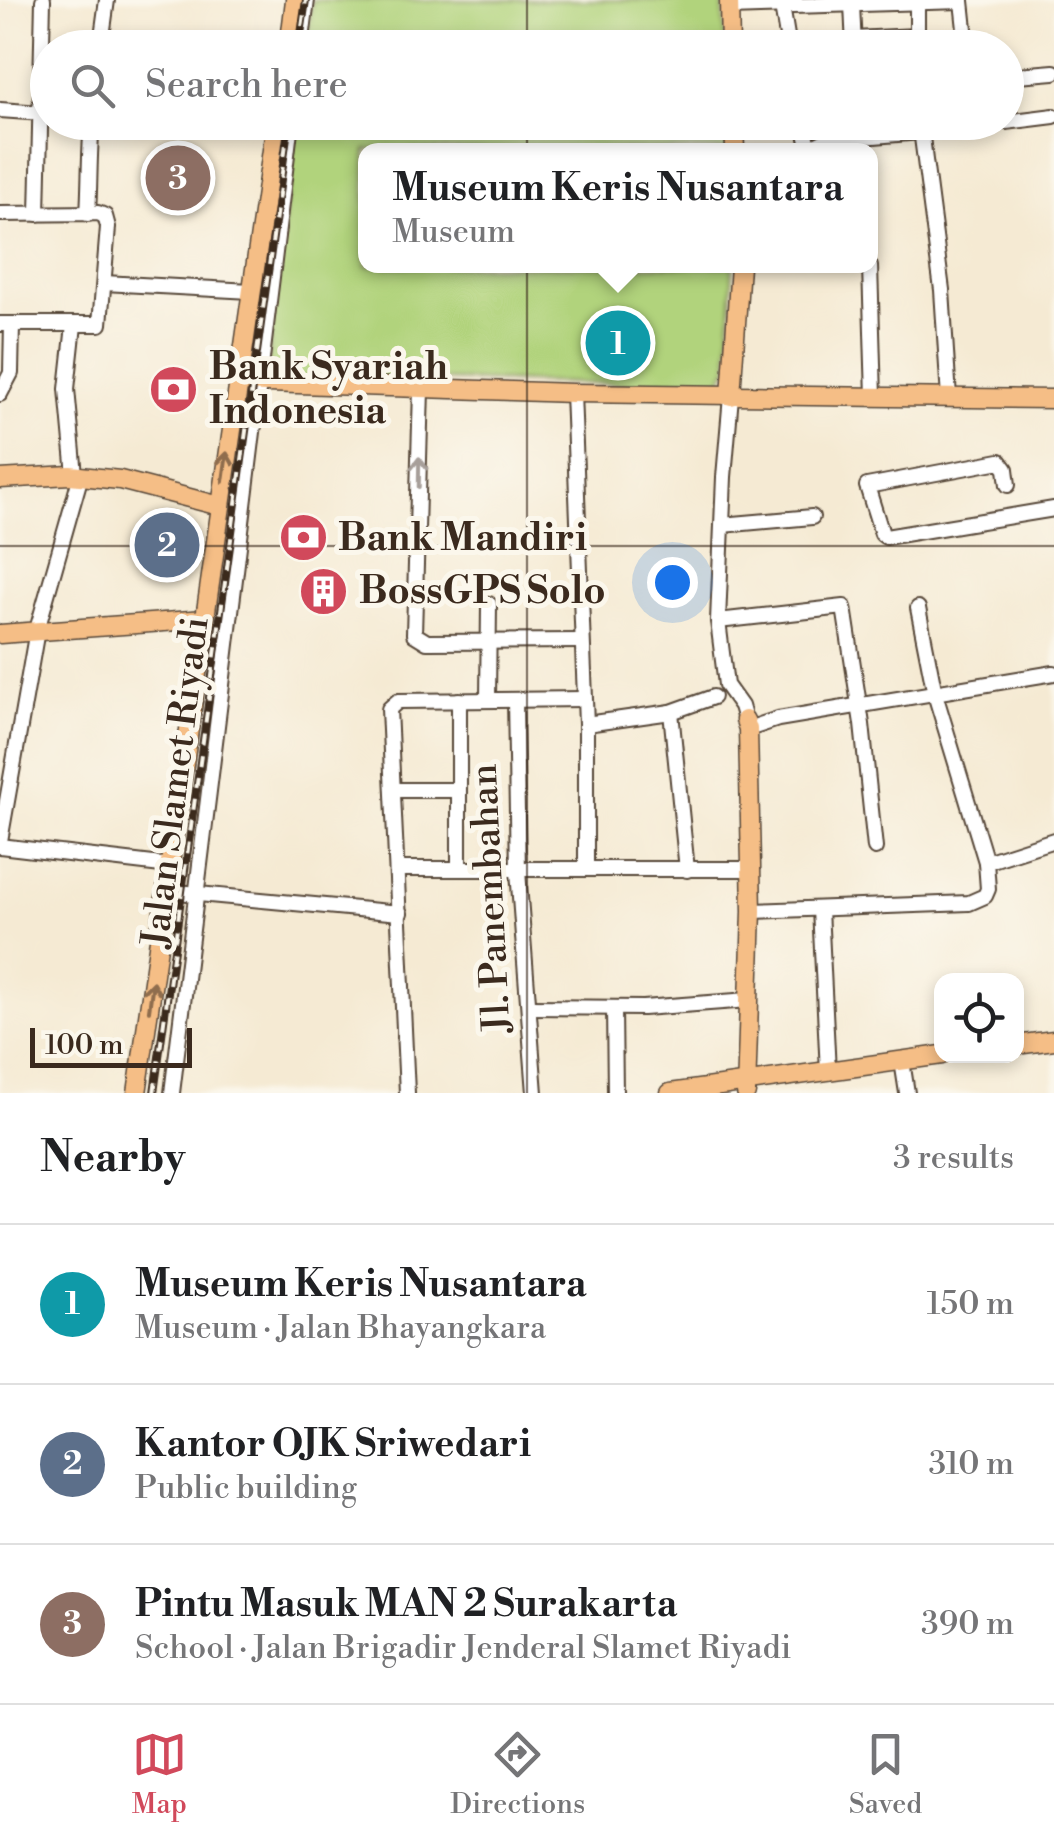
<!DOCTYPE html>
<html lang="en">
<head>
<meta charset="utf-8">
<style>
  :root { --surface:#fff; --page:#f2f2f2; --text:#202124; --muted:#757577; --line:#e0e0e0; --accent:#d1495b }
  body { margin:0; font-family:"Libre Bodoni",serif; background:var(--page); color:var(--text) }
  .controls { position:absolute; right:30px; bottom:30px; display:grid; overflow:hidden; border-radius:20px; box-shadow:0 5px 15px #0003 }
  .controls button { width:90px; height:90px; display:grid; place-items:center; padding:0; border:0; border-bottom:2px solid var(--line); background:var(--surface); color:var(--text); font:50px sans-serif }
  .scale { position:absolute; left:30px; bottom:25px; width:162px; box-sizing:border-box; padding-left:10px; border:5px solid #3b2a1e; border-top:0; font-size:28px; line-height:35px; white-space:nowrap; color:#3b2a1e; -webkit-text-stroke:8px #fbf7ec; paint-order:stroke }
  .you { position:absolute; left:672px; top:582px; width:35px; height:35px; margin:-25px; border:8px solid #fff; border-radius:50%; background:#1a73e8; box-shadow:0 0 0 15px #1a73e833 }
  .badge { display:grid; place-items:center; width:65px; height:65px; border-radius:50%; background:var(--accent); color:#fff; font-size:32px; font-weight:700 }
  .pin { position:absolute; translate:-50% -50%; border:5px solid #fff; box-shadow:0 2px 10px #0006 }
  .popup { position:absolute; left:358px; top:143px; width:520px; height:130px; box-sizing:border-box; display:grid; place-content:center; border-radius:20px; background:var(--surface); filter:drop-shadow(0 2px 8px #0005); font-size:32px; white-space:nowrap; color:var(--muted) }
  .popup b { font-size:38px; color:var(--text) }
  .popup::after { content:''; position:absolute; left:50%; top:100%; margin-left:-20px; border:20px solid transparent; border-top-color:var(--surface) }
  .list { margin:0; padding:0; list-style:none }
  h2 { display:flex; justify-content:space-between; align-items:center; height:130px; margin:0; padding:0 40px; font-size:42px }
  h2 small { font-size:32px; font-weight:400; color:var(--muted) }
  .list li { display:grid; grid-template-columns:65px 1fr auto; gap:30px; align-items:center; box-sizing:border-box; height:160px; padding:0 40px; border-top:2px solid var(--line) }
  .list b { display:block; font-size:38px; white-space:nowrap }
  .list p { margin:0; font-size:32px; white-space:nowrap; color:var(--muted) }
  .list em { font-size:32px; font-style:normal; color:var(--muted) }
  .icon { flex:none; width:55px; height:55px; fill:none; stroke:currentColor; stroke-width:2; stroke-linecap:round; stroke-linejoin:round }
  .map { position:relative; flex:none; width:1054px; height:1093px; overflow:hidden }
  .search { position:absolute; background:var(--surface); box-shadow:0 5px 15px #0003; left:30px; right:30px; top:30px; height:110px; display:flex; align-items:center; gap:25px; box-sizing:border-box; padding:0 35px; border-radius:55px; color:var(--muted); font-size:38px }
  .sheet { height:610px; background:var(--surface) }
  nav { display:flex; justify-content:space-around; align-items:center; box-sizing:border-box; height:140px; border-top:2px solid var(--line); background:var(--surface); font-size:28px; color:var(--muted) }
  nav a { display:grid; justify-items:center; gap:5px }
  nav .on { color:var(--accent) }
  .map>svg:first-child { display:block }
</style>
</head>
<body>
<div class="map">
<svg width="1054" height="1093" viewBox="0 0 1054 1093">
  <rect width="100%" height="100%" fill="#fbf7ec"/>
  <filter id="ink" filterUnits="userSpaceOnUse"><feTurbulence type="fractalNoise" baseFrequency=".01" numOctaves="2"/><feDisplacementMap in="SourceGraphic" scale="20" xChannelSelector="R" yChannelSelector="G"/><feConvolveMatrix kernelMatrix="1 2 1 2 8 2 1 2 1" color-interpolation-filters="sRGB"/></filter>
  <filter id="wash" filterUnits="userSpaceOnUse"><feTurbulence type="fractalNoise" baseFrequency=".0048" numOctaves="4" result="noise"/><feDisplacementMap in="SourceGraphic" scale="40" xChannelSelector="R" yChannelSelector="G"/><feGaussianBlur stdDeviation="2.25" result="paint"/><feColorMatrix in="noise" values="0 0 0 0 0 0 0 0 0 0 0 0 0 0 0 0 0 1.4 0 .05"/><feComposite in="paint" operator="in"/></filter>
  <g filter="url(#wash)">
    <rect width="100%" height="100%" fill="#f5ead3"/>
    <g fill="#b1d37c" stroke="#767e4d" stroke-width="2.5">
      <polygon points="312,0 723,0 725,47 306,48"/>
      <polygon points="295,123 728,123 729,150 366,150 366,266 733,266 728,367 721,380 707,386 291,377 267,371"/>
    </g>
  </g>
  <g filter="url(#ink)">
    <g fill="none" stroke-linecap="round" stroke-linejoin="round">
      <defs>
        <g id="minor">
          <polyline points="852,4 854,48"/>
          <polyline points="782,6 789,48"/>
          <polyline points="729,8 962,1 967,48"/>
          <polyline points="102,38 170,48"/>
          <polyline points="853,39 917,36"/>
          <polyline points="101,44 107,0"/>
          <polyline points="301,48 307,0"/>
          <polyline points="917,48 917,0"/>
          <polyline points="1006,76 1054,72"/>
          <polyline points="0,110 42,113"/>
          <polyline points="804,122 809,148"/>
          <polyline points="920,122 942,290 949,398"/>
          <polyline points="1006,122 1054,116"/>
          <polyline points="921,132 1001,122"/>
          <polyline points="806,150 827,140 921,132"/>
          <polyline points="0,214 98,213 105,216 108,227 100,324 0,324"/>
          <polyline points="38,214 43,0"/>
          <path d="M88,214C90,182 89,154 92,122"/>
          <polyline points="870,266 874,397"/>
          <polyline points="104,283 251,291"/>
          <polyline points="74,325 67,389 75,475"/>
          <polyline points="421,389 414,634 427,642 582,641"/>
          <polyline points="573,393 586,724 586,869"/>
          <polyline points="0,394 11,373 12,324"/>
          <polyline points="731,396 724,477 718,621 726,685 741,706 745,720"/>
          <polyline points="1008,485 1006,469 1000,461 867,486 882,534 886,537 1054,509"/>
          <polyline points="722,525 812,517"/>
          <polyline points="718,621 844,607 862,724 875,848"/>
          <polyline points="459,700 459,867"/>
          <polyline points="488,700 489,604"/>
          <polyline points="515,700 518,871 535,1093"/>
          <polyline points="671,712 687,870"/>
          <polyline points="586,724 671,712 713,697"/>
          <polyline points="748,729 778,719 1054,673"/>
          <polyline points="394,790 458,790"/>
          <polyline points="0,841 37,630 81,475"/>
          <polyline points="0,846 170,866"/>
          <polyline points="986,862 1054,840"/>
          <polyline points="399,869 752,869"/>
          <polyline points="167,891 400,913"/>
          <polyline points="820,909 828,1072"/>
          <polyline points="752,911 969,903 985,896 988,889 986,862 935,694 918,608"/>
          <polyline points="529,1007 643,1008 749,1000"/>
          <polyline points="614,1008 615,1093"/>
          <polyline points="902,1061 907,1093"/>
          <polyline points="172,1093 291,122"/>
          <polyline points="407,1093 389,709 398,701 584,699"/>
        </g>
        <g id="major">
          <polyline points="729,0 730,48"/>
          <polyline points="289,48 295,0"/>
          <polyline points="734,122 735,150"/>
          <polyline points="237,382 573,393 1054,399"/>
          <polyline points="731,396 740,266"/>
          <polyline points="0,479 70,475 120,480 220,506"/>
          <polyline points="0,634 205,619"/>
          <polyline points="745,720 748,729 752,911 746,1093"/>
          <polyline points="1016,1045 1054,1040"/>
          <polyline points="137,1093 276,122"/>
          <polyline points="670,1093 942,1055"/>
        </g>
      </defs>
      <use href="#minor" stroke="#574739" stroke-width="18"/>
      <use href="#major" stroke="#574739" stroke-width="21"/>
      <use href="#minor" stroke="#fff" stroke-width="14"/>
      <use href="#major" stroke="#f5be86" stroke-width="18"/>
      <defs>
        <g id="rail">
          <polyline points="299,48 306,0"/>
          <polyline points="154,1093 289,122"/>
        </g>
      </defs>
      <use href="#rail" stroke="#3b2a1e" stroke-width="8"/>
      <use href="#rail" stroke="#fbf7ec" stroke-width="4" stroke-dasharray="11" stroke-linecap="butt"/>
    </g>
    <defs><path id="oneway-shaft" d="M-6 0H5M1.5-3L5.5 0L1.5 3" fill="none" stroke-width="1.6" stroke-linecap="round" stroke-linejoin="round" transform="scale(2.5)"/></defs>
    <g stroke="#8f6d4d">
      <use href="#oneway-shaft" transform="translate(225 467) rotate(-82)"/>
      <use href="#oneway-shaft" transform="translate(151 996) rotate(-82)"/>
    </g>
    <use stroke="#a79f9a" href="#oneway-shaft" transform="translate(419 472) rotate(-89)"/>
  </g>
  <path fill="none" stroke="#3b2a1e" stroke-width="2.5" stroke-opacity="0.55" d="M527,0V48M527,122V1093M0,546H1054"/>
  <defs>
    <symbol id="bank-disc" viewBox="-11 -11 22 22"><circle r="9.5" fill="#d1495b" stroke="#fbf7ec"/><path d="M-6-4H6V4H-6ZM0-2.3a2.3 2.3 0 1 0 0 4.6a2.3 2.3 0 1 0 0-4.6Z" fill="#fff"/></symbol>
    <symbol id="building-disc" viewBox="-11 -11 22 22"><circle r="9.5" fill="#d1495b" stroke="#fbf7ec"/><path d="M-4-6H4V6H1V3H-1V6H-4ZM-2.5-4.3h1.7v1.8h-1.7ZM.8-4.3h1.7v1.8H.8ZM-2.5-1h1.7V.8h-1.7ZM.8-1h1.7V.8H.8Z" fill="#fff"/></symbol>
  </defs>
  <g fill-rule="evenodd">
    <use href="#bank-disc" x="146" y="362" width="55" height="55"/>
    <use href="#bank-disc" x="276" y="510" width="55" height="55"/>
    <use href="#building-disc" x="296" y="564" width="55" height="55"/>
  </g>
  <g text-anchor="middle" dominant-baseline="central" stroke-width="10" stroke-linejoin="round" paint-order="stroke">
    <g font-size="38" font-weight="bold" fill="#3b2a1e" stroke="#fbf7ec" text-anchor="start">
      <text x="209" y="367">Bank Syariah<tspan x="209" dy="44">Indonesia</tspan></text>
      <text x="338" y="538">Bank Mandiri</text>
      <text x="359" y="591">BossGPS Solo</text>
    </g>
    <g font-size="38" fill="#3b2a1e" stroke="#fbf7ec">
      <text transform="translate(176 782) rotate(-83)">Jalan Slamet Riyadi</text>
      <text transform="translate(491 898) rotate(-93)">Jl. Panembahan</text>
    </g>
  </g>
</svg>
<div class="controls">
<button><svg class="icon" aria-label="locate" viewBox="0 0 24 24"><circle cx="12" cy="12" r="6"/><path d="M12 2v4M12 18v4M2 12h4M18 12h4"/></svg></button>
</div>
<div class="scale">100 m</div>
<div class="you"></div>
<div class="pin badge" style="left:618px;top:343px;background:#0f9aa8">1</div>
<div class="popup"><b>Museum Keris Nusantara</b>Museum</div>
<div class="pin badge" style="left:167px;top:545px;background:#5c6f8a">2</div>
<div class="pin badge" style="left:178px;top:178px;background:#8d6e63">3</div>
<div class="search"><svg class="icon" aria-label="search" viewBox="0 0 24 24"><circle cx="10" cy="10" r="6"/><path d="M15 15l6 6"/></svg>Search here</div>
</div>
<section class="sheet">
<h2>Nearby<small>3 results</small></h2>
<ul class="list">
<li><span class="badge" style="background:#0f9aa8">1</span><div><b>Museum Keris Nusantara</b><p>Museum · Jalan Bhayangkara</p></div><em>150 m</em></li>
<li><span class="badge" style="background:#5c6f8a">2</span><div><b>Kantor OJK Sriwedari</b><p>Public building</p></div><em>310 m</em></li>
<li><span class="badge" style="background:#8d6e63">3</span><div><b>Pintu Masuk MAN 2 Surakarta</b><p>School · Jalan Brigadir Jenderal Slamet Riyadi</p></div><em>390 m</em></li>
</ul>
</section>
<nav>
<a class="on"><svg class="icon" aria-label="map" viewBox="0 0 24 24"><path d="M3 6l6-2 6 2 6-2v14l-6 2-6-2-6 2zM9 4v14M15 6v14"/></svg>Map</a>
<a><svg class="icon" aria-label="directions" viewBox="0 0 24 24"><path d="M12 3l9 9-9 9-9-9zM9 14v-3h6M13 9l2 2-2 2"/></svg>Directions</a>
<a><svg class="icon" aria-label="saved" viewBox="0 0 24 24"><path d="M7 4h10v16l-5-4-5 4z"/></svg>Saved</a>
</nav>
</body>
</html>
